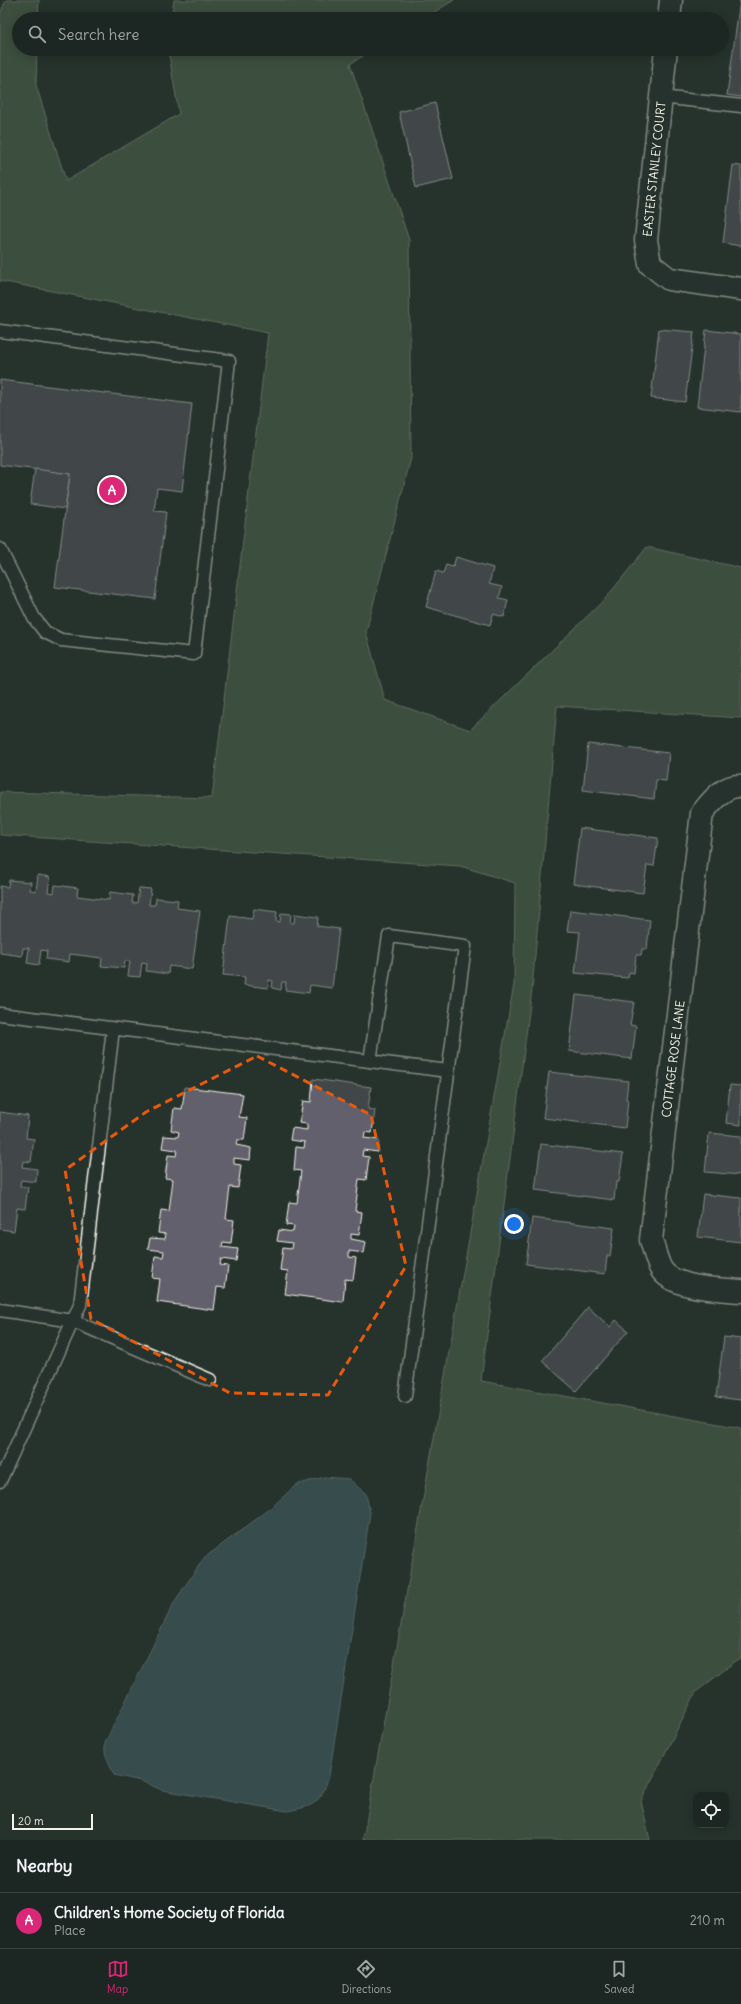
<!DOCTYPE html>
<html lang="en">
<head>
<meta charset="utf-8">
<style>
  :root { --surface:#1c2622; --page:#252e2a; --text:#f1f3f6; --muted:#a0a5a5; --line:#3a4340; --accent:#db2777 }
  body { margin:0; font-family:Delius,sans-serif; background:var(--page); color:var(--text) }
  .controls { position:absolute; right:12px; bottom:12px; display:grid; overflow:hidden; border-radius:8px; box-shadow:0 2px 10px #0003 }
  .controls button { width:36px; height:36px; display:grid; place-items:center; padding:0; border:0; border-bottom:1px solid var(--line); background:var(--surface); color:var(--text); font:20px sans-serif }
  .scale { position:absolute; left:12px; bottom:10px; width:81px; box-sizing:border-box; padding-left:4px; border:2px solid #f4f1e8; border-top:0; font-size:11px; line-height:14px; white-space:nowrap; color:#f4f1e8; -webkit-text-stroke:3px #26332d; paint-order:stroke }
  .you { position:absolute; left:514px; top:1224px; width:14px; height:14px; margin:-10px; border:3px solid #fff; border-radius:50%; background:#1a73e8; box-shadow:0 0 0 6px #1a73e833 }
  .badge { display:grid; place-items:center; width:26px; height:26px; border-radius:50%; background:var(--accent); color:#fff; font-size:13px; font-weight:700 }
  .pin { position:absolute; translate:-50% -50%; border:2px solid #fff; box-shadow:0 1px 4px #0006 }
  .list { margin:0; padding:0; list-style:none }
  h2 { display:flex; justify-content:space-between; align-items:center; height:52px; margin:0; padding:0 16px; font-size:17px }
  h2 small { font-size:13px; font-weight:400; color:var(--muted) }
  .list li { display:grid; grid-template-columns:26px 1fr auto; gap:12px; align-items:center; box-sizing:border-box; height:56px; padding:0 16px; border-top:1px solid var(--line) }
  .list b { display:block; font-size:15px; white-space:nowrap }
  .list p { margin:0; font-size:13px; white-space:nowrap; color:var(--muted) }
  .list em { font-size:13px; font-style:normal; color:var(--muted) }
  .icon { flex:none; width:22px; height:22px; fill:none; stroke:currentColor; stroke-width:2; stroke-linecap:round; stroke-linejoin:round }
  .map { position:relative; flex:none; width:741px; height:1840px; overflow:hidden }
  .search { position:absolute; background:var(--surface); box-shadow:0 2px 10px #0003; left:12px; right:12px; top:12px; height:44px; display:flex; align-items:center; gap:10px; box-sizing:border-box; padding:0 14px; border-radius:22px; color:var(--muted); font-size:15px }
  .sheet { height:108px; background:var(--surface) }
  nav { display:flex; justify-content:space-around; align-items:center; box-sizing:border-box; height:56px; border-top:1px solid var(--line); background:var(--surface); font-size:11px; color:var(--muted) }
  nav a { display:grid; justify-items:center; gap:2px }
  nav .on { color:var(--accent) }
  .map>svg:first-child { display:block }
</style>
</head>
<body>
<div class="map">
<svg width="741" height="1840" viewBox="0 0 741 1840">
  <rect width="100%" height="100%" fill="#26332d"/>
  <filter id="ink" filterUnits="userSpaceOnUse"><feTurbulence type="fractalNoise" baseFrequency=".025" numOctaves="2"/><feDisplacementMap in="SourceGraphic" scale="8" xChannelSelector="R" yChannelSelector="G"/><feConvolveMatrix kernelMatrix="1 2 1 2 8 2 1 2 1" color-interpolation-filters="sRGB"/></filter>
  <g filter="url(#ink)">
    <g fill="#596f53" stroke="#a6b09e">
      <polygon points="6,0 39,0 38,19 19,19 19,49 37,49 36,85 66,181 179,114 168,49 374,49 350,64 409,240 411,458 366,632 385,700 470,730 606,598 647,547 741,568 741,718 557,706 532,989 481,1381 741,1428 741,1657 696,1692 641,1801 650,1840 363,1840 514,984 515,883 460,866 0,835 0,792 212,798 268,333 0,281 0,14"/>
      <polygon points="174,0 454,0 423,19 171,19"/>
    </g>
    <path fill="#4c6a73" stroke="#8fa0a2" d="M324,1477L349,1479L366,1494L370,1513L329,1776C320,1804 315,1806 287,1811L162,1790L141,1781L114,1775L105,1753V1743L175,1601L204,1558L270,1509L296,1485Z"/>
    <g fill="#62606c" stroke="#f4f1e8">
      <polygon points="740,0 741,0 741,97 727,95"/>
      <polygon points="435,103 453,179 416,188 399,112"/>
      <polygon points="733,165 741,166 741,246 723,243"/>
      <polygon points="659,329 694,332 685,402 651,398"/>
      <polygon points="706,330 741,334 741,412 697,407"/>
      <polygon points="0,380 192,404 182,491 157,488 154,511 166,512 155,599 55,587 70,474 0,465"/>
      <polygon points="35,469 70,474 65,509 30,504"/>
      <polygon points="456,557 493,568 489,584 502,587 499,598 508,600 504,617 493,614 490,625 426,607 436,571 443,573 446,565 453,567"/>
      <polygon points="588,744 669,753 666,781 656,780 654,799 583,790"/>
      <polygon points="580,828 658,838 654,866 647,865 643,893 573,884"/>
      <polygon points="38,875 50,877 48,892 54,893 55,885 78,888 77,896 109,900 110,892 133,895 132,903 137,903 139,888 151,889 149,905 155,905 156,898 178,900 177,908 200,911 192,969 169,966 168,974 146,971 147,963 142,962 140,977 128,976 130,961 125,961 124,968 101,966 102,958 70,954 69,962 46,959 47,951 41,950 39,965 27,963 29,948 23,948 22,956 0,953 0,886 8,887 9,880 31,882 30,890 36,891"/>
      <polygon points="254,909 277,912 276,921 280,922 281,913 291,914 290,923 294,923 295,914 318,917 317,926 339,929 332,988 310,985 309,993 285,990 286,982 282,982 281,990 272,988 273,981 269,980 268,988 244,985 245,977 223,975 230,916 252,919"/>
      <polygon points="570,910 650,920 647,949 642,949 641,955 636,955 634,973 629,972 628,978 575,973 580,932 567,931"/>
      <polygon points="576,995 634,1002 630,1025 636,1026 632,1059 569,1051"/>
      <polygon points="549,1072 628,1081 626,1099 628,1100 625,1128 543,1118"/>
      <polygon points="313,1079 371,1087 368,1109 375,1110 372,1133 365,1132 364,1138 379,1140 378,1152 363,1150 362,1156 369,1157 366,1180 359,1179 355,1211 362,1212 359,1235 351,1234 351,1239 366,1242 364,1253 349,1251 349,1257 356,1258 353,1280 345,1279 343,1302 285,1294 288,1271 280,1270 283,1248 291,1249 292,1243 277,1241 279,1230 293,1232 294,1226 286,1225 289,1202 297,1203 301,1171 294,1170 296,1147 304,1148 305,1142 290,1140 292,1128 307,1130 307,1124 299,1123 303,1101 311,1102"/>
      <polygon points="730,1085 741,1086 741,1125 726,1123"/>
      <polygon points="185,1087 243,1094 239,1117 247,1118 244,1140 237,1140 236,1145 251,1148 250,1160 234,1158 234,1164 241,1165 238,1188 230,1187 226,1219 234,1220 231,1243 223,1242 222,1247 238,1249 236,1261 221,1259 220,1265 228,1266 225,1288 217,1287 214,1310 157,1302 160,1279 152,1278 155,1256 163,1257 164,1251 148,1249 150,1238 165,1239 166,1234 158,1233 161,1210 169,1211 173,1179 165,1178 168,1155 176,1156 177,1150 162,1148 164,1136 178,1137 179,1132 171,1130 174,1108 182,1109"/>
      <polygon points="0,1112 28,1116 26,1138 34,1139 31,1162 23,1161 22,1167 37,1169 36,1182 21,1180 20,1186 28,1187 25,1209 17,1208 14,1231 0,1229"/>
      <polygon points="709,1133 741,1136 741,1175 705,1172"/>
      <polygon points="541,1144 623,1154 619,1182 616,1182 614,1200 535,1190"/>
      <polygon points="703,1194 741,1198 741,1242 698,1237"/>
      <polygon points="532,1218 614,1228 610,1256 607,1256 605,1274 526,1264"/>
      <polygon points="588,1307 610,1327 616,1320 628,1331 576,1391 542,1361"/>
      <polygon points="724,1337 741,1339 741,1400 716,1397"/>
    </g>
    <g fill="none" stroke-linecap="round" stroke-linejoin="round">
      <defs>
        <g id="lane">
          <polyline points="661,97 741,106"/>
          <polyline points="0,331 229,361 194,654 61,640 45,632 34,618 0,549"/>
          <polyline points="0,1014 448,1071"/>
          <polyline points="370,1061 389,936 465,946 405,1396"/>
          <polyline points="0,1310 73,1321 210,1380"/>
          <polyline points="0,1481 80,1305 113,1029"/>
        </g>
        <g id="street">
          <polyline points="669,19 671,0"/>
          <polyline points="666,49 646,240 650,264 669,279 741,289"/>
          <path d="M741,786C723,785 712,801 702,813L651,1240C654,1249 656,1259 660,1267C670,1289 719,1289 741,1291"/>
        </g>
      </defs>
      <use href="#lane" stroke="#f4f1e8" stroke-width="15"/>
      <use href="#street" stroke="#f4f1e8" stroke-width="25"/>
      <use href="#lane" stroke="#26332d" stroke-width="12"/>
      <use href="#street" stroke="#26332d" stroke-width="22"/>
    </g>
  </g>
  <path d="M0 0H741V1840H0ZM257,1056L371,1115L406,1266L328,1395L230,1393L91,1319L65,1170L146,1112Z" fill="#26332d" fill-opacity=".55" fill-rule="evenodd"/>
  <path fill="none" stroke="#e8590c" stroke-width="3" stroke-dasharray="8 5" stroke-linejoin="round" d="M257,1056L371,1115L406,1266L328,1395L230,1393L91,1319L65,1170L146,1112Z"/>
  <g text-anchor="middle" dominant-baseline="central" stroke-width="3" stroke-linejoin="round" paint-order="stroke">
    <g font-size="12" fill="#f4f1e8" stroke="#26332d">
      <text transform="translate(654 169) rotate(-84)">EASTER STANLEY COURT</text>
      <text transform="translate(673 1059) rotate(-83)">COTTAGE ROSE LANE</text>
    </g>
  </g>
</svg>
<div class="controls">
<button><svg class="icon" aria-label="locate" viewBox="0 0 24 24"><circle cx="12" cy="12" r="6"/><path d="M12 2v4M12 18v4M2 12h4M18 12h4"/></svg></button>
</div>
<div class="scale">20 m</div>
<div class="you"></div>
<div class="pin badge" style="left:112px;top:490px">A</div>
<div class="search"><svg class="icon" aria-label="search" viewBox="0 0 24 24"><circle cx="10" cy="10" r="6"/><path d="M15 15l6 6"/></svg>Search here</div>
</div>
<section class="sheet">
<h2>Nearby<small></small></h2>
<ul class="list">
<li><span class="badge">A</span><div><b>Children's Home Society of Florida</b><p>Place</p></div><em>210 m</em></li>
</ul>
</section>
<nav>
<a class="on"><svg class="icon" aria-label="map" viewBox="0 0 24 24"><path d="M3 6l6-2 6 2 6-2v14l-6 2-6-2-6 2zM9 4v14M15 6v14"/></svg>Map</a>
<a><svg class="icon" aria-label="directions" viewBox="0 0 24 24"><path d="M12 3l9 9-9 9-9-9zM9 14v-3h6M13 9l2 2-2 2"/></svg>Directions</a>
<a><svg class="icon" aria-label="saved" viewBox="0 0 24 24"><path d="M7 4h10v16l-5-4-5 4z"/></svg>Saved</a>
</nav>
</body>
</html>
